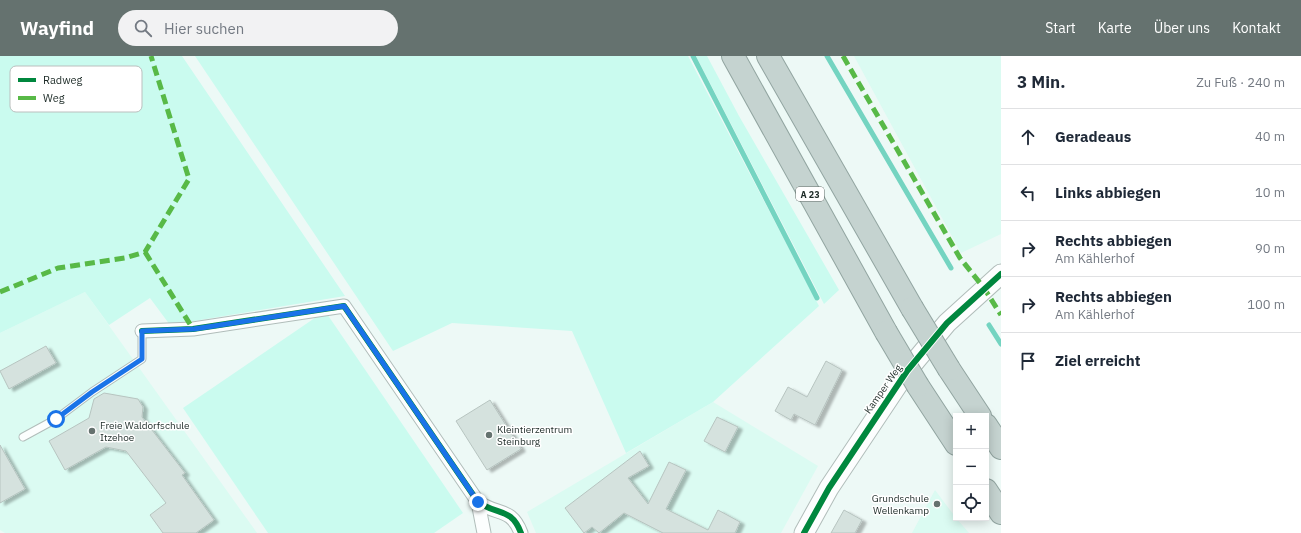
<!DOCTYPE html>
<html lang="de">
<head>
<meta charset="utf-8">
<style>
  :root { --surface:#fff; --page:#f2f2f3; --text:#1f2937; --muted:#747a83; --line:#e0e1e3; --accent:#65726f }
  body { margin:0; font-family:"IBM Plex Sans",sans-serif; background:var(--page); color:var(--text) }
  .controls { position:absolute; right:12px; bottom:12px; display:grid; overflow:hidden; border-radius:0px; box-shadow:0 2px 10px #0003 }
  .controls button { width:36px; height:36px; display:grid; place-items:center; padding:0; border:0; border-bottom:1px solid var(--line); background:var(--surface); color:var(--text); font:20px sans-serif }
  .stop { position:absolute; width:12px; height:12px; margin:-9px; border:3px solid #1a73e8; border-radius:50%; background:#fff }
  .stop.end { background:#1a73e8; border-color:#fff; box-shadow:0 1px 4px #0008 }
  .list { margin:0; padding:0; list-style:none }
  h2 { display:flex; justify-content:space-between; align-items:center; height:52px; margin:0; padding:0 16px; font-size:17px }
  h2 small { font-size:13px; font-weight:400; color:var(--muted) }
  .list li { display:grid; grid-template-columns:26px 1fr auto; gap:12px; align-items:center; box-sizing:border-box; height:56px; padding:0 16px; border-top:1px solid var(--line) }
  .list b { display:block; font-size:15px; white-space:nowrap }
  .list p { margin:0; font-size:13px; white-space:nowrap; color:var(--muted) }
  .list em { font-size:13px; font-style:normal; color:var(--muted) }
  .icon { flex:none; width:22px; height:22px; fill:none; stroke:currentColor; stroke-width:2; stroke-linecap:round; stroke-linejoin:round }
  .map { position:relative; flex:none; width:1001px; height:477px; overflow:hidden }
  header { display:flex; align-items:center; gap:24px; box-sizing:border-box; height:56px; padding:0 20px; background:var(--accent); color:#fff }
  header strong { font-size:19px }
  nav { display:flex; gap:22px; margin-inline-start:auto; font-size:14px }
  .search { width:280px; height:36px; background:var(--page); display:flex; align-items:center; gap:10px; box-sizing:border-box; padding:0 14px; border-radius:22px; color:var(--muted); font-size:15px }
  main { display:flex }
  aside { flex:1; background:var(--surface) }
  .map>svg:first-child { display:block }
</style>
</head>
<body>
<header>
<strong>Wayfind</strong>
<div class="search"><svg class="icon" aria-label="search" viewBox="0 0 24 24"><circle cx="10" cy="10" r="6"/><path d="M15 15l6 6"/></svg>Hier suchen</div>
<nav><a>Start</a><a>Karte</a><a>Über uns</a><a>Kontakt</a></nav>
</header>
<main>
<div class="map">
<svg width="1001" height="477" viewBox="0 0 1001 477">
  <defs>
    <filter id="shadow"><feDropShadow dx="4.5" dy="2.5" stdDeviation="1" flood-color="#0004"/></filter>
  </defs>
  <rect width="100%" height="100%" fill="#edf9f6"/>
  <g fill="#dbfbf2">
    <polygon points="854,0 1001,0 1001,178 961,197"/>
    <polygon points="85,236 257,477 5,477 0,474 0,277"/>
    <polygon points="713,346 818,410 781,477 536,477 527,456"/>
    <polygon points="935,434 956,462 969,477 912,477"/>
  </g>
  <g fill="#cafbef">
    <polygon points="0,0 182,0 345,240 170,269 150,242 109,269 85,236 0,277"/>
    <polygon points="195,0 688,0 819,250 713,346 626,397 572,275 452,267 393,295"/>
    <polygon points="696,0 707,0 739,60 839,234 824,248"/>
    <polygon points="325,255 463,457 434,477 268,477 183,352"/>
  </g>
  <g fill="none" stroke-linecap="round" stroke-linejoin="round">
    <g stroke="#74d4c1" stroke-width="5">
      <polyline points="693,0 817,242"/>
      <polyline points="827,0 951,212"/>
      <polyline points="989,269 1001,288"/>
    </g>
  </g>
  <g fill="#d5e2de" stroke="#b7c4c0" filter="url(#shadow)">
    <polygon points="46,290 56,307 9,333 0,315"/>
    <polygon points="826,305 842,314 815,369 794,358 791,364 775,355 788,331 807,341"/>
    <polygon points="104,337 138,343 143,351 142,361 185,417 182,419 214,464 196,477 163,477 150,459 166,447 126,395 106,391 65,414 49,385 89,362 94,343"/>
    <polygon points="490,344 521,393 487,414 456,365"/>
    <polygon points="717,361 738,371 725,396 704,385"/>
    <polygon points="0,389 25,433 0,447"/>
    <polygon points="640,395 649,410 628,422 648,448 669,406 686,414 666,453 708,474 718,454 740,466 735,477 663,477 624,457 599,477 592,471 584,477 565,452"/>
    <polygon points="844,454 862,464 855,477 831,477"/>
  </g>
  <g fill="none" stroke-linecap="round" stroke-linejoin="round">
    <defs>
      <polyline id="lane" points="23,381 56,363 92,336 142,303 142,275"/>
      <g id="street">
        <path d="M142,275L193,273L344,250L478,446C498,460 511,451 521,477"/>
        <polyline points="478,446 484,477"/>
      </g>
      <polyline id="secondary" points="804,477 829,432 907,315 947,267 1001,218"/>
      <g id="highway">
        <polyline points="733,0 886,276"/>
        <polyline points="768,0 912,252"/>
        <polyline points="949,313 980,360"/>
        <polyline points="918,330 956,388"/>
        <polyline points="986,369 1001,392"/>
        <polyline points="986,434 1001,457"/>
      </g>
    </defs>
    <use href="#lane" stroke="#b1bdba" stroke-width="9"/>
    <use href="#street" stroke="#b1bdba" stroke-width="15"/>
    <use href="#secondary" stroke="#b1bdba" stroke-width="21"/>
    <use href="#highway" stroke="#92a5a1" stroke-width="24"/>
    <use href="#lane" stroke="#fcfefe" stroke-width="7"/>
    <use href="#street" stroke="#fcfefe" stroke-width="13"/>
    <use href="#secondary" stroke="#fcfefe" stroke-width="19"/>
    <use href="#highway" stroke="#c5d3d0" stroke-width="22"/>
    <defs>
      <g id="highway-bridge">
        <polyline points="912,252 949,313"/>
        <polyline points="886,276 918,330"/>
      </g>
    </defs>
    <use href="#highway-bridge" stroke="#92a5a1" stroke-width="24" stroke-linecap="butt"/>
    <use href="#highway-bridge" stroke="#c5d3d0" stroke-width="22"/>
    <g stroke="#58b947" stroke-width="5" stroke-dasharray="10 5" stroke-linecap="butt">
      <polyline points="843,0 960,202 984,232 1001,259"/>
      <polyline points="145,196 193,273"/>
      <polyline points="0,236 58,212 125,202 145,196 189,123 151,0"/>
    </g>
    <defs>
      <g id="cycleway">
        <path d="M142,275L193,273L344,250L478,446C498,460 511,451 521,477"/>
        <polyline points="804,477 829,432 907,315 947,267 1001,218"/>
      </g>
    </defs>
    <use href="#cycleway" stroke="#fff" stroke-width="8"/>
    <use href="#cycleway" stroke="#00873e" stroke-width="6"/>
  </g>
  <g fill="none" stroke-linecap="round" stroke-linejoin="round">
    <polyline stroke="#1a73e8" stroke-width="5" points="56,363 92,336 142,303 142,275 194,273 344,250 478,446"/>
  </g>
  <g fill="#65726f" stroke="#fff" stroke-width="1.5">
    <circle cx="92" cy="375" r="4"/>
    <circle cx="489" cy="379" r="4"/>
    <circle cx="937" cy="448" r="4"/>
  </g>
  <g text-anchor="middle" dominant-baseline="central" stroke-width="3" stroke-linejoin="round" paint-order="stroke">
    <rect fill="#fff" stroke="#606a67" stroke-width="1" x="796" y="131" width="28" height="14" rx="3"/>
    <g font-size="9" font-weight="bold" fill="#1c2a26">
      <text x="810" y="138">A 23</text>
    </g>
    <g font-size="10" fill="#1c2a26" stroke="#fff">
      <text transform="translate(883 333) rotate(-55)">Kamper Weg</text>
    </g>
    <g font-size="10" fill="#1c2a26" stroke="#fff" text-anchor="start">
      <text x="100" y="369">Freie Waldorfschule<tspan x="100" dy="12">Itzehoe</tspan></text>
      <text x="497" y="373">Kleintierzentrum<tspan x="497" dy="12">Steinburg</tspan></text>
      <text x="929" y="442" text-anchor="end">Grundschule<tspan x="929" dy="12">Wellenkamp</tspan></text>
    </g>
  </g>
  <rect x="10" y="10" width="132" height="46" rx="6" fill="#fff" stroke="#bbbfbe" stroke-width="1"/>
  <rect x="18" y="22" width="18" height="4" fill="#00873e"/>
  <rect x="18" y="40" width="18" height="4" fill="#58b947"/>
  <g font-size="11" fill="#1c2a26">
    <text x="43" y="28">Radweg</text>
    <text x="43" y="46">Weg</text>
  </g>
</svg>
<div class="controls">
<button>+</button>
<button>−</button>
<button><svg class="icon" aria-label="locate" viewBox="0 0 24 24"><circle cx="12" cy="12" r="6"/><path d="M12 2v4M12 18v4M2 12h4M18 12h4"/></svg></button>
</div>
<div class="stop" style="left:56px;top:363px"></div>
<div class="stop end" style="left:478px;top:446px"></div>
</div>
<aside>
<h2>3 Min.<small>Zu Fuß · 240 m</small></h2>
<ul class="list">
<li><svg class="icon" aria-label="ahead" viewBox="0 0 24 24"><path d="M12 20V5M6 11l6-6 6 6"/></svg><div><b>Geradeaus</b></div><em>40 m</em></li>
<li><svg class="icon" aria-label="left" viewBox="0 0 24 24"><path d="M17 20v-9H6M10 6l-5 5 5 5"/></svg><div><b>Links abbiegen</b></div><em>10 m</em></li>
<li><svg class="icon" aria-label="right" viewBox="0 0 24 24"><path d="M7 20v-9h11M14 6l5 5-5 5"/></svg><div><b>Rechts abbiegen</b><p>Am Kählerhof</p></div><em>90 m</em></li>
<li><svg class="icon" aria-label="right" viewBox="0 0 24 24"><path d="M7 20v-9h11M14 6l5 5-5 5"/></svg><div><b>Rechts abbiegen</b><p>Am Kählerhof</p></div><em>100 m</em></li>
<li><svg class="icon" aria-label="arrive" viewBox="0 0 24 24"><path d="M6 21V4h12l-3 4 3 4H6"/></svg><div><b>Ziel erreicht</b></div></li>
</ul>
</aside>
</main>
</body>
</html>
